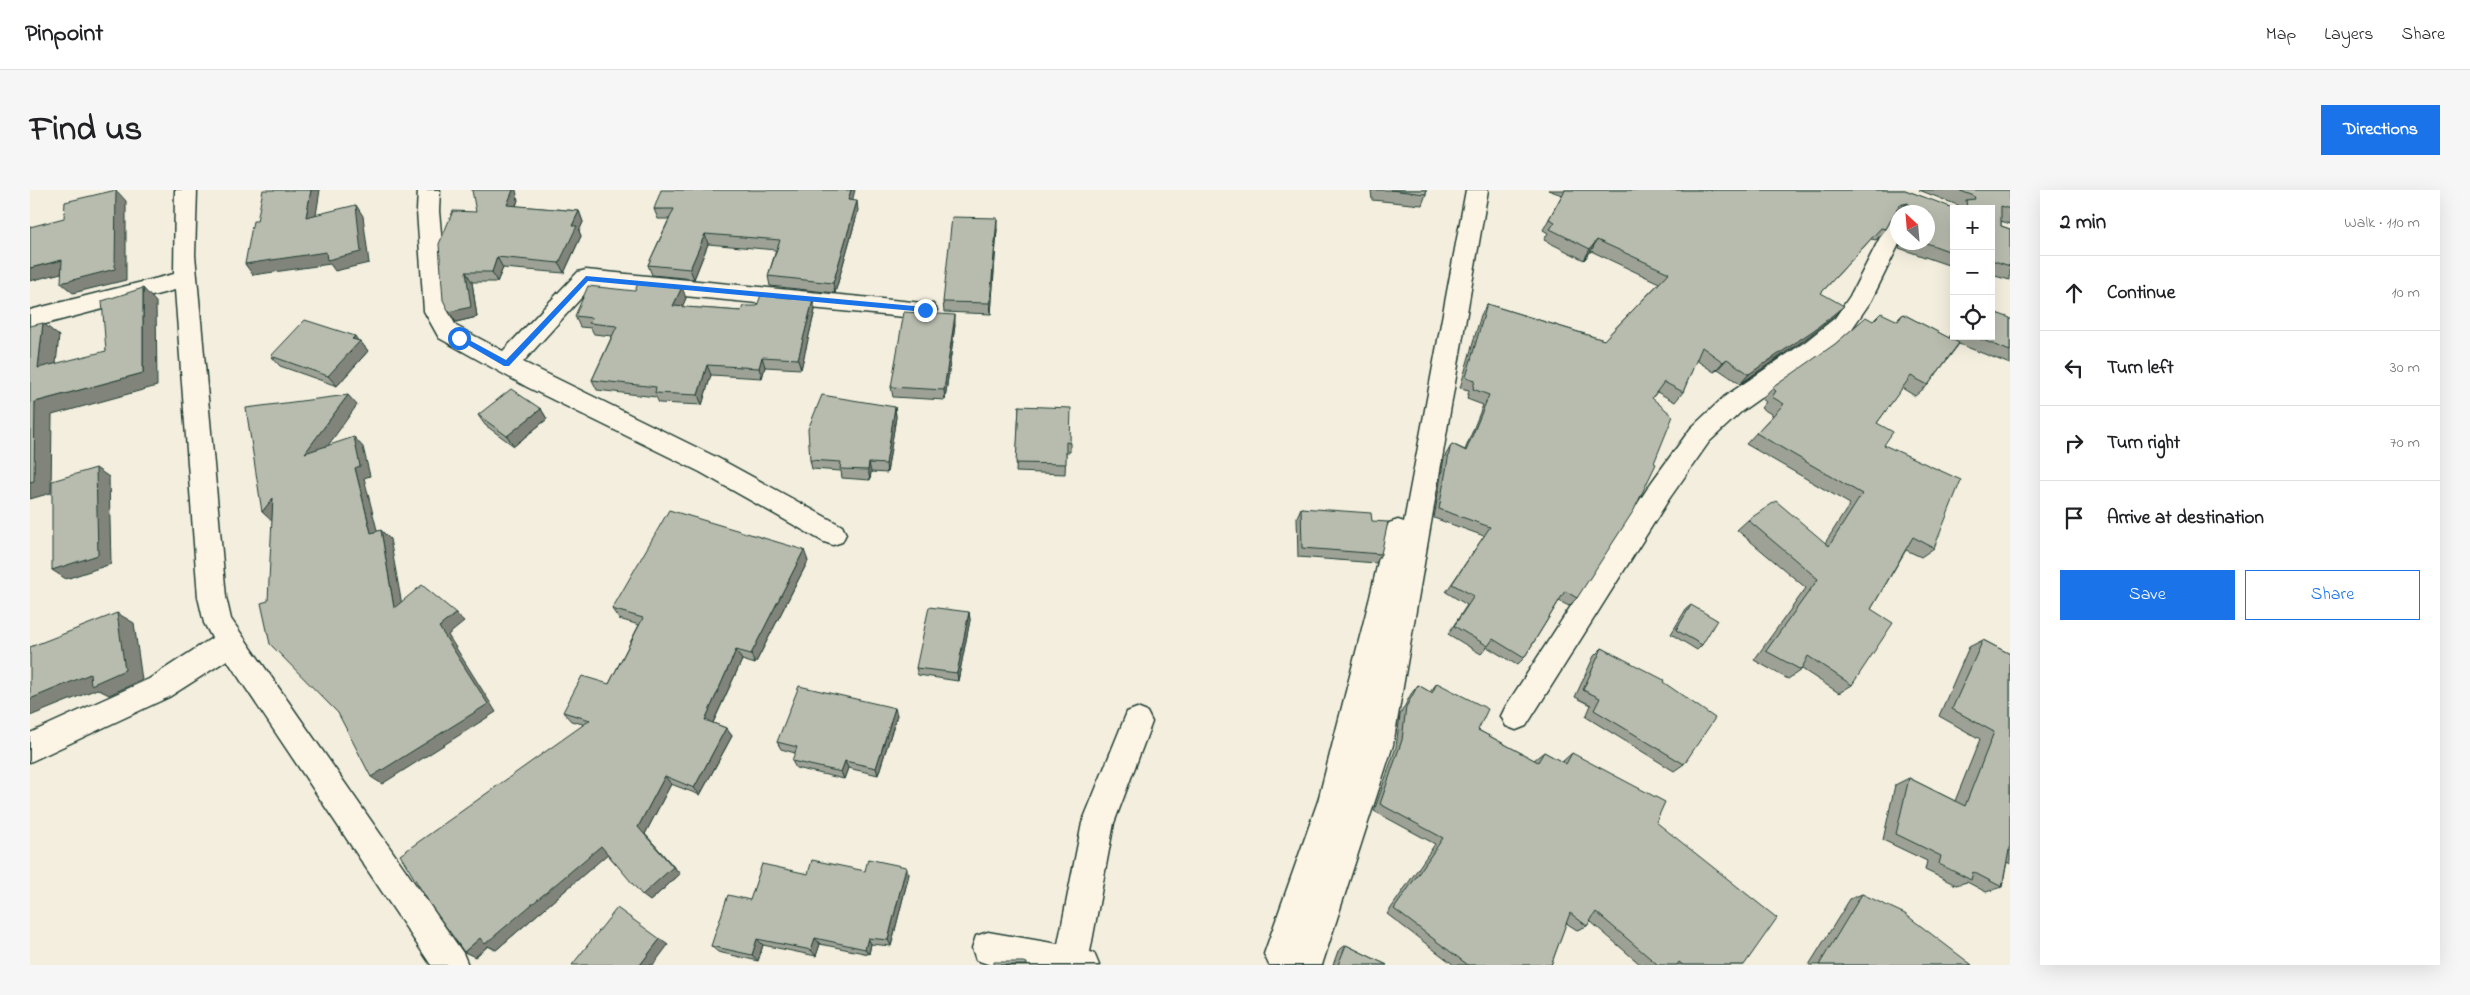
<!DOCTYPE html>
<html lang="en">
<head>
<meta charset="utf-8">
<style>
  :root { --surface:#fff; --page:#f6f6f6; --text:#202124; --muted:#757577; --line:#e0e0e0; --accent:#1a73e8 }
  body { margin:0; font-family:"Indie Flower",sans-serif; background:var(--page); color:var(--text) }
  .controls { position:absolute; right:15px; top:15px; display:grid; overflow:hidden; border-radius:0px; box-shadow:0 5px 20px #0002 }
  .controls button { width:45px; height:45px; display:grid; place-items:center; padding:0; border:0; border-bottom:1px solid var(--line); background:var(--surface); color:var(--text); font:25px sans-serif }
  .compass { position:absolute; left:1860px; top:15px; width:45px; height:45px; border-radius:50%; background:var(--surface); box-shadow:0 5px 20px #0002; rotate:334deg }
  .stop { position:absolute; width:15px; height:15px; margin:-11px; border:4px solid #1a73e8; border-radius:50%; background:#fff }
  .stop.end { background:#1a73e8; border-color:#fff; box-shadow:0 1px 5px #0008 }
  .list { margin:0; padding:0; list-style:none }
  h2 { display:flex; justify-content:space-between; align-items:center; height:65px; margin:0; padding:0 20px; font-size:21px }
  h2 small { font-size:16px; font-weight:400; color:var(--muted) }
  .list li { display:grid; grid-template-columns:32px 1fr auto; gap:15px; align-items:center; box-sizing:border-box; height:75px; padding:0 20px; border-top:1px solid var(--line) }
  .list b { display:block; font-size:19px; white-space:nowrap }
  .list em { font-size:16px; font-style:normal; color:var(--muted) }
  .actions { display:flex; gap:10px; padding:15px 20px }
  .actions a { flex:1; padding:11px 0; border:1px solid var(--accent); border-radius:0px; text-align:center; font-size:18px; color:var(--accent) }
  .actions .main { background:var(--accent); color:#fff }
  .icon { flex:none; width:28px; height:28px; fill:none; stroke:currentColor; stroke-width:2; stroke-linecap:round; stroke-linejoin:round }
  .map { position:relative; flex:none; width:1980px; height:775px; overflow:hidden; border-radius:0px }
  header { display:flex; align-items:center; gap:30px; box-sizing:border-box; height:70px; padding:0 25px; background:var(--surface); border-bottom:1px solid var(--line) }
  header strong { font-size:24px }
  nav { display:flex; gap:28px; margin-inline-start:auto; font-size:18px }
  .intro { display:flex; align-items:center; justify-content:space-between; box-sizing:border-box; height:120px; padding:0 30px }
  h1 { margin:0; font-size:35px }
  .button { padding:12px 22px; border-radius:0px; background:var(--accent); color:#fff; font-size:18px; font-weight:700 }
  main { display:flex; gap:30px; padding:0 30px }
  aside { flex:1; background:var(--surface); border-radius:0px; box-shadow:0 5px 20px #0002 }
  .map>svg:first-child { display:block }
</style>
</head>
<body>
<header>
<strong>Pinpoint</strong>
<nav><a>Map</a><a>Layers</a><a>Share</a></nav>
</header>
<div class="intro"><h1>Find us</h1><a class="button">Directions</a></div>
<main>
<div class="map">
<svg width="1980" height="775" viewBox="0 0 1980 775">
  <rect width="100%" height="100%" fill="#f3eede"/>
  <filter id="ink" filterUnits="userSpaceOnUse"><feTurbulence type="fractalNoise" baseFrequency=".02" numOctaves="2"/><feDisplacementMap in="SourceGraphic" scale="10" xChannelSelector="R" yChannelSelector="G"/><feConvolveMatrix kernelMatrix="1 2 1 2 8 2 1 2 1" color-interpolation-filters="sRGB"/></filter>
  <g filter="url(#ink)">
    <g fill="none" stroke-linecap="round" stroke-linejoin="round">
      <defs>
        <g id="minor">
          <polygon points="145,0 167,0 165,65 196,407 201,429 433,763 438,775 401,775 197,470 139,507 0,572 0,543 119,489 182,448 174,433 168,407 145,100 0,138 0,120 144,84"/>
          <polygon points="388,0 410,0 409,21 418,121 426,136 473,161 548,82 556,80 903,114 907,120 903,126 895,129 561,97 493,172 688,268 812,336 816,344 812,352 803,355 794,352 670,282 497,197 409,148 394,121 387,21"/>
          <polygon points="1436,0 1458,0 1363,555 1292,775 1239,775 1234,764 1288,611 1340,407 1355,341 1359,333 1368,330 1374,332"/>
          <polygon points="1868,26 1868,52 1870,52 1841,111 1821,140 1793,164 1712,221 1679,252 1639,309 1496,536 1486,540 1476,536 1471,526 1476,516 1621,293 1661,238 1694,207 1775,152 1805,128 1820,106 1860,28"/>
          <polygon points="1107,518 1117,522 1122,532 1084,633 1060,762 1064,763 1069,775 961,775 946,770 942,758 946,746 958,742 1028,754 1052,633 1097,522"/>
        </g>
      </defs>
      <use href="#minor" stroke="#1f3d34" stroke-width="3"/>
      <use href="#minor" fill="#fcf5e5" fill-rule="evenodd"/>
    </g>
    <g fill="#9ea296" stroke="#1f3d34">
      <polygon points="1341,0 1396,0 1396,4 1392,15 1342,10"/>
      <polygon points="1518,0 1875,0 1924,19 1924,73 1921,76 1869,58 1871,52 1898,52 1898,22 1868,22 1868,24 1864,25 1856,39 1846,50 1841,49 1791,103 1804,126 1774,150 1710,194 1688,179 1684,182 1666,170 1653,202 1645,212 1627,202 1622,208 1547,408 1539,416 1529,411 1494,468 1487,475 1457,457 1451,464 1418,444 1437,415 1416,402 1454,346 1404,328 1414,268 1422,254 1435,260 1453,215 1437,209 1439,200 1430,198 1451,125 1457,114 1574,150 1629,93 1561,61 1554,70 1514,50 1518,43 1513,40 1532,5"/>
      <polygon points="1889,0 1980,0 1980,34 1971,31 1971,36 1980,39 1980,90 1961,85 1961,19 1928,19 1930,16"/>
      <polygon points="488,10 486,16 549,21 553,32 549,41 551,46 534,83 473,78 467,92 442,92 447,127 426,132 419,122 446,22"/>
      <polygon points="823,10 828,21 805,103 740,96 738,86 746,60 678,54 664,89 622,85 618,75 639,29 628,29 624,19"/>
      <polygon points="967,39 961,124 914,122 913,112"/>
      <polygon points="656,108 652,117 711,121 785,120 771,179 735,177 732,188 681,185 672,215 629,213 626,207 567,200 562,190 582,146 564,144 561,138 550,137 545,126"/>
      <polygon points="1873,124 1919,148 1924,137 1924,146 1961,146 1980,128 1980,174 1929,154 1898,195 1885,206 1872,198 1847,233 1854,255 1904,358 1891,367 1876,360 1841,419 1822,495 1809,503 1772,479 1771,480 1758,489 1724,470 1776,398 1707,340 1718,330 1795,353 1820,314 1716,254 1743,225 1731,218 1736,212 1732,209 1742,198 1843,131 1867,130"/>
      <polygon points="925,135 915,210 863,207 861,197"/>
      <polygon points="328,151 330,151 338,161 307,196 250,176 241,166"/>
      <polygon points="989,216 1040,253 1040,262 1036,262 1035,284 986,282"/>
      <polygon points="865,217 866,227 857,283 841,282 840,290 812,288 811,281 782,279 780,270"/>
      <polygon points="511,219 517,229 484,256 455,235 448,225"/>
      <polygon points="1271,318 1342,331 1351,364 1346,373 1268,367 1267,327"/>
      <polygon points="778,371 725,474 712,470 683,533 696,538 702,546 670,605 641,594 615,644 650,684 620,711 577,664 466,760 458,756 445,767 553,534 541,531 533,522 579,494 609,435 589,429 582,419"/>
      <polygon points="1661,415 1672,455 1667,460 1641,444 1656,419"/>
      <polygon points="939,422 940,430 928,491 888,485 886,478"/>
      <polygon points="1953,450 1980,464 1980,674 1977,672 1972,697 1956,702 1937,692 1926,695 1895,680 1897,671 1853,650 1865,595 1879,588 1925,611 1950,549 1909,526 1939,457"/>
      <polygon points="1572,458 1633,492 1654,574 1644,581 1556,527 1561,515 1545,507 1564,466"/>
      <polygon points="1407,493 1448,540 1504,570 1514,562 1532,572 1542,563 1626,632 1714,775 1611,775 1560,731 1557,736 1547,740 1536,733 1521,775 1424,775 1357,724 1405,654 1344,621 1366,557 1370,525 1381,504 1388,495 1400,502"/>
      <polygon points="867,525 848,585 818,578 814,589 766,578 762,571 765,563 751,559 747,552"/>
      <polygon points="835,681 879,684 861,756 841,754 839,764 790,754 786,766 733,755 728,771 688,762 681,756 720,710"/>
      <polygon points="1832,704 1942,775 1779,775 1820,709"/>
      <polygon points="1316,755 1357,775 1303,775 1308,761"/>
    </g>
    <g fill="#81847a" stroke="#1f3d34">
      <polygon points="86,0 96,11 96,90 43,103 31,93"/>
      <polygon points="281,0 290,0 284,38 276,27"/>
      <polygon points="483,0 486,0 488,10 482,25 477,15"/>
      <polygon points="821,0 825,0 820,20 818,10"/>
      <polygon points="827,11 828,21 805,103 803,93"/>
      <polygon points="1878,13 1869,22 1868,22 1868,24 1860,26 1869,15"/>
      <polygon points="326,15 333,26 339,73 305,81 300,74 223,85 215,74"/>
      <polygon points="549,21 553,32 549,41 551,46 534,83 529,73 542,36"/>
      <polygon points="967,28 967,39 961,124 960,113"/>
      <polygon points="675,44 678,54 664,89 660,79"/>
      <polygon points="1567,50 1561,61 1554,70 1560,59"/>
      <polygon points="467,67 473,78 467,92 462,82"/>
      <polygon points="32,70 43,80 0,91 0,78"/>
      <polygon points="436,82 442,92 447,127 426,132 419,122"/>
      <polygon points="652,97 656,108 648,127 643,116"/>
      <polygon points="113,98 126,112 127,196 22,225 21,303 0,309 0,292 5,212 113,183"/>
      <polygon points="783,110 785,120 771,179 768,169"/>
      <polygon points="1814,116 1804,126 1774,150 1710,194 1719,184"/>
      <polygon points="925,125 925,135 915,210 914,200"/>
      <polygon points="13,133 29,146 24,192 8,178"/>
      <polygon points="325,146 329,152 330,151 338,161 307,196 298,186"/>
      <polygon points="732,167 735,177 732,188 729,178"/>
      <polygon points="1697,169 1688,179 1684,182 1693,172"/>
      <polygon points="677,175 681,185 672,215 668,205"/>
      <polygon points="318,205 327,215 285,274 275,263"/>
      <polygon points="865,217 866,227 857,283 856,274"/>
      <polygon points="511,219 517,229 484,256 477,246"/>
      <polygon points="324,247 333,257 340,286 334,288 350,352 341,343 325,278"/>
      <polygon points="839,273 841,282 840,290 838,280"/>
      <polygon points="66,278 79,287 81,374 36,389 22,380"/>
      <polygon points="243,308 243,332 232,322"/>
      <polygon points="351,340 360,349 374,426 364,418"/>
      <polygon points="774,360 778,371 725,474 721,464"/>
      <polygon points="939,422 940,430 928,491 927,483"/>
      <polygon points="87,423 104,433 112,490 79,505 67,499 0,526 0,509"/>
      <polygon points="426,423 434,432 418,445 466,522 352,594 341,587 409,437"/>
      <polygon points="706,460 712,470 680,539 675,530"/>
      <polygon points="865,518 867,525 848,585 846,578"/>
      <polygon points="696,538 702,546 670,605 664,598"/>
      <polygon points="815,571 818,578 814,589 811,582"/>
      <polygon points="635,586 641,594 615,644 650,684 620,711 612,705 608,637"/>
      <polygon points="571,656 579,663 466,760 458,756 445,767 434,762 450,748"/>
      <polygon points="876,677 879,684 861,756 858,750"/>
      <polygon points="785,748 790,754 786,766 781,760"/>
      <polygon points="838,748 841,754 839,764 835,759"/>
      <polygon points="630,749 638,755 623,775 610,775"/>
      <polygon points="727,749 733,755 728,771 722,765"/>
    </g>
    <g fill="#b8bcae" stroke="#1f3d34">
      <polygon points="86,0 85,79 31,93 32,70 0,78 0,37 34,28 35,12"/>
      <polygon points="233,0 281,0 276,27 326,15 331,62 297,70 296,62 215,74 223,31 227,31"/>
      <polygon points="442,0 483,0 477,15 549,21 542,36 547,36 529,73 467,67 462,82 436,82 441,117 419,122 413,110 409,54 423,21 446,22"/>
      <polygon points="631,0 821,0 818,10 827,11 803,93 738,86 750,50 675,44 660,79 618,75 644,19 624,19"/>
      <polygon points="1360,0 1396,0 1396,4"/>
      <polygon points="1535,0 1875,0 1926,19 1924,19 1924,63 1894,52 1898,52 1898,22 1880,22 1880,15 1878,13 1869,15 1856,39 1851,38 1791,103 1814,116 1784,140 1719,184 1697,169 1693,172 1672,157 1653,202 1634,192 1622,208 1643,226 1624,273 1626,274 1604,320 1547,408 1535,401 1494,468 1463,449 1458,456 1424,436 1444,406 1422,394 1460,337 1409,319 1420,258 1422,254 1436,261 1459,205 1443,199 1445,190 1436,187 1457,114 1574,150 1639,83 1567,50 1560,59 1520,39 1525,32 1519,29"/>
      <polygon points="1928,0 1980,0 1980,19 1971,16 1971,36 1980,39 1980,76 1961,70 1961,19 1937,19 1936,10 1945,9 1944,6"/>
      <polygon points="922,27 967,28 960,113 913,112"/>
      <polygon points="608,93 652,97 643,116 711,121 713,116 727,116 731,105 783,110 768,169 732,167 729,178 677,175 668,205 625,203 626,197 562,190 587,136 559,133 562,128 545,126 558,96 605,101"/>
      <polygon points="113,98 113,183 5,212 4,291 0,292 0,136 13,133 8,178 76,161 72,111"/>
      <polygon points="1961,121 1980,128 1980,161 1943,146 1961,146"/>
      <polygon points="874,122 925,125 914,200 861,197"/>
      <polygon points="1851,123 1868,131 1873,124 1929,153 1898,195 1881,186 1847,233 1863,242 1854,255 1931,290 1904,358 1883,347 1841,419 1863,433 1822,495 1778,466 1771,480 1736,461 1788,389 1718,330 1746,311 1799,356 1832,304 1726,243 1754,214 1742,207 1746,201 1742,198 1805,154 1836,127 1843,131"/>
      <polygon points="275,130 325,146 322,149 330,151 298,186 241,166"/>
      <polygon points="481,199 511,219 477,246 448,225"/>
      <polygon points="318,205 275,263 324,247 330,276 325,278 341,343 351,340 364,418 392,395 426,423 409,437 458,514 341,587 308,523 240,454 231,413 238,411 243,308 232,322 216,218"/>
      <polygon points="792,205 865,217 856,274 839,273 838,280 810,279 811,272 780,270 778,239"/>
      <polygon points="989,216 1041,218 1040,253 1036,252 1036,274 986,273"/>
      <polygon points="66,278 68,365 22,380 22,291"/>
      <polygon points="1271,318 1341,323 1342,331 1358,332 1351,364 1272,358"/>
      <polygon points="639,320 774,360 721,464 706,460 675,530 696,538 664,598 635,586 608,637 643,677 612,705 571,656 455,754 450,748 434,762 400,714 370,665 560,530 533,522 552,486 579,494 613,428 582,419"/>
      <polygon points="1661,415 1687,430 1672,455 1646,440"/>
      <polygon points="899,417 939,422 927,483 886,478"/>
      <polygon points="87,423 95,480 61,495 60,484 0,509 0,457"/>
      <polygon points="1953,450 1980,464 1980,661 1979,660 1972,697 1943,682 1941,690 1909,674 1911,666 1866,644 1879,588 1935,616 1964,542 1922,519"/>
      <polygon points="1572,458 1634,490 1633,492 1685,528 1654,574 1564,520 1570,508 1553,500"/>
      <polygon points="1407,493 1458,519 1448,540 1508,572 1514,562 1536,574 1542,563 1635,612 1626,632 1747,728 1714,775 1653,775 1649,772 1647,775 1628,775 1566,722 1557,736 1540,723 1521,775 1438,775 1364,719 1413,648 1350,614 1372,550 1376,517 1388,495 1402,503"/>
      <polygon points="769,496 865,518 846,578 815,571 811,582 762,571 767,557 747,552"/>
      <polygon points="838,669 876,677 858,750 838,748 835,759 785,748 781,760 727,749 722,765 681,756 698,705 720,710 732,674 778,684 782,670 835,681"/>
      <polygon points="1832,704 1875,724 1942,775 1789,775"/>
      <polygon points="587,718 630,749 610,775 542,775"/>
      <polygon points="1316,755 1357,775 1308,775"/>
      <polygon points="964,772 993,772 997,773 997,775 964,775"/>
    </g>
  </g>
  <polygon fill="#1a73e8" points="556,86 895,117 899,120 895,122 558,91 479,176 474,176 426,148 432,146 476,170"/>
</svg>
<div class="controls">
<button>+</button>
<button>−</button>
<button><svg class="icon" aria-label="locate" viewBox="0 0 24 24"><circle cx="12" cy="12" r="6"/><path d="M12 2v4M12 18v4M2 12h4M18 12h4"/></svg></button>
</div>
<svg class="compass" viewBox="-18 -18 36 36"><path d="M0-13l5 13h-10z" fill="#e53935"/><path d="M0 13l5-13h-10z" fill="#757577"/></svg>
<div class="stop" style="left:429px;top:148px"></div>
<div class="stop end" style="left:895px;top:120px"></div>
</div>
<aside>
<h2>2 min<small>Walk · 110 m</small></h2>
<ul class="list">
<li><svg class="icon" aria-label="ahead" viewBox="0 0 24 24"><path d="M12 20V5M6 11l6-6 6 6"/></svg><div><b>Continue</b></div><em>10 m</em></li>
<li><svg class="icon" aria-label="left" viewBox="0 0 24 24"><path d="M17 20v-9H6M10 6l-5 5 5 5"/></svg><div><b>Turn left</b></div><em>30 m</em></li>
<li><svg class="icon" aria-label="right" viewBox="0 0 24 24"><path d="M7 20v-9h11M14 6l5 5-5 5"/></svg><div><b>Turn right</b></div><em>70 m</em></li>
<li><svg class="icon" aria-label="arrive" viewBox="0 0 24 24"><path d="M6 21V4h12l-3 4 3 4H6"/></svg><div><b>Arrive at destination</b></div></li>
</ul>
<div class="actions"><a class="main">Save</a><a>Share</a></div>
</aside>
</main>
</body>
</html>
